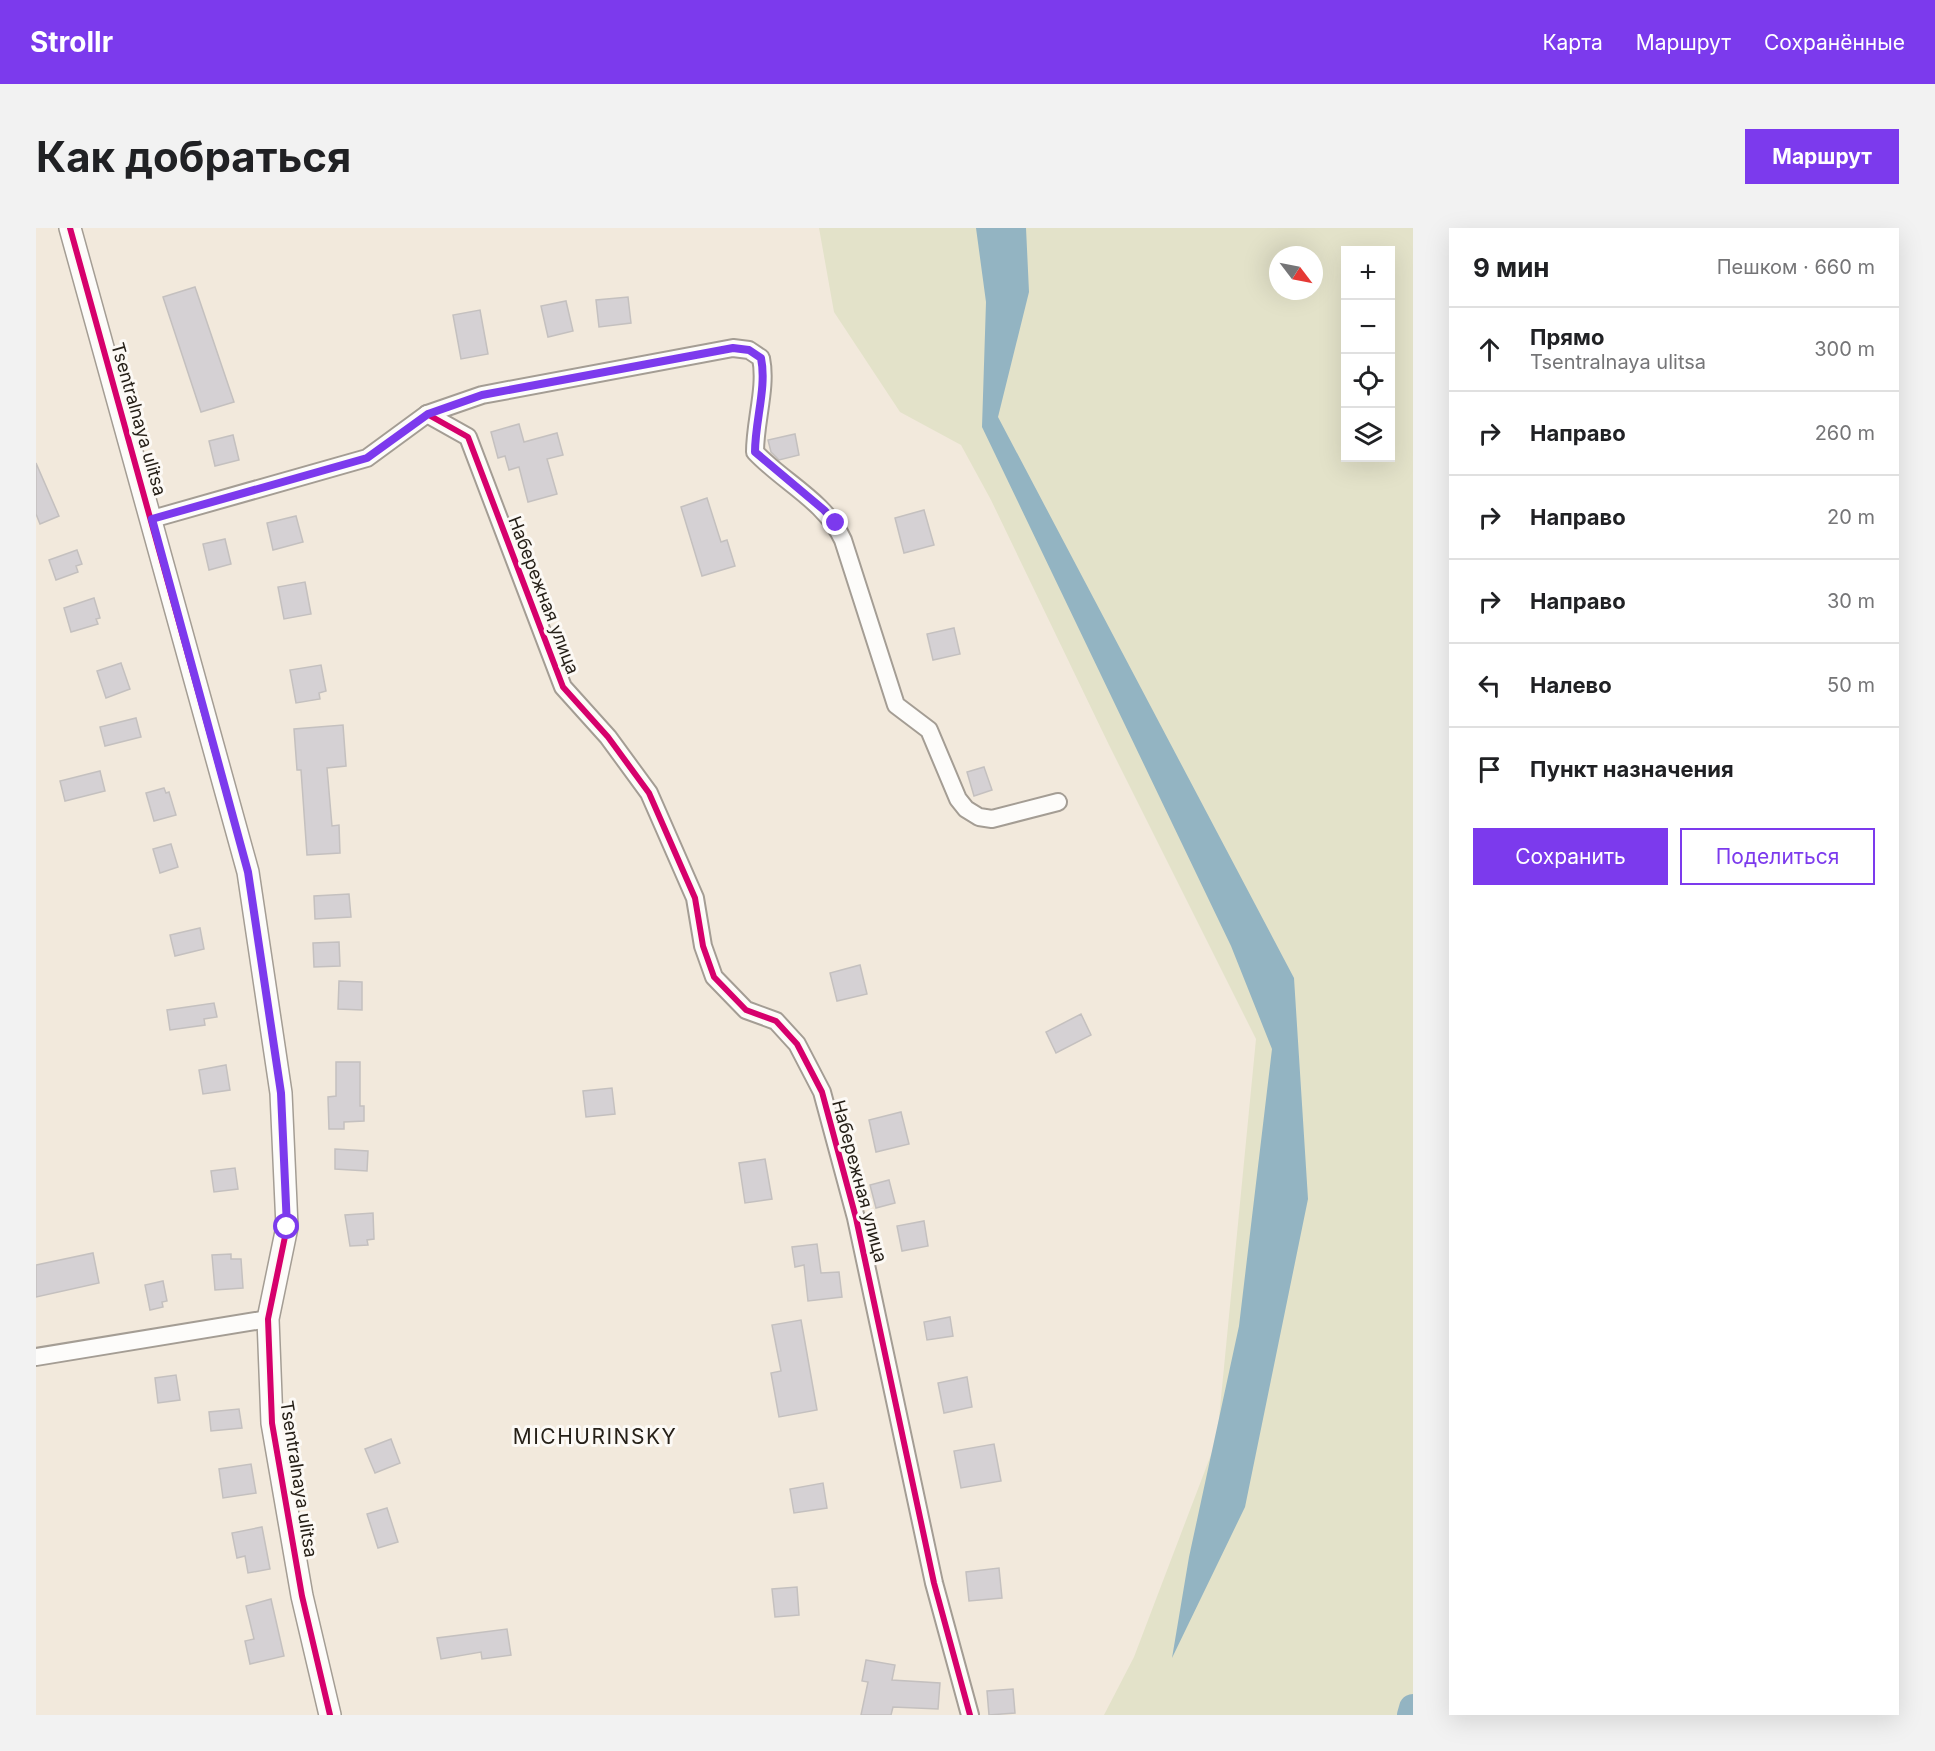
<!DOCTYPE html>
<html lang="ru">
<head>
<meta charset="utf-8">
<style>
  :root { --surface:#fff; --page:#f2f2f2; --text:#202124; --muted:#757577; --line:#e0e0e0; --accent:#7c3aed }
  body { margin:0; font-family:Inter,sans-serif; background:var(--page); color:var(--text) }
  .controls { position:absolute; right:18px; top:18px; display:grid; overflow:hidden; border-radius:0px; box-shadow:0 6px 24px #0002 }
  .controls button { width:54px; height:54px; display:grid; place-items:center; padding:0; border:0; border-bottom:2px solid var(--line); background:var(--surface); color:var(--text); font:30px sans-serif }
  .compass { position:absolute; left:1233px; top:18px; width:54px; height:54px; border-radius:50%; background:var(--surface); box-shadow:0 6px 24px #0002; rotate:122deg }
  .stop { position:absolute; width:18px; height:18px; margin:-14px; border:4px solid #7c3aed; border-radius:50%; background:#fff }
  .stop.end { background:#7c3aed; border-color:#fff; box-shadow:0 2px 6px #0008 }
  .list { margin:0; padding:0; list-style:none }
  h2 { display:flex; justify-content:space-between; align-items:center; height:78px; margin:0; padding:0 24px; font-size:26px }
  h2 small { font-size:20px; font-weight:400; color:var(--muted) }
  .list li { display:grid; grid-template-columns:39px 1fr auto; gap:18px; align-items:center; box-sizing:border-box; height:84px; padding:0 24px; border-top:2px solid var(--line) }
  .list b { display:block; font-size:22px; white-space:nowrap }
  .list p { margin:0; font-size:20px; white-space:nowrap; color:var(--muted) }
  .list em { font-size:20px; font-style:normal; color:var(--muted) }
  .actions { display:flex; gap:12px; padding:18px 24px }
  .actions a { flex:1; padding:14px 0; border:2px solid var(--accent); border-radius:0px; text-align:center; font-size:21px; color:var(--accent) }
  .actions .main { background:var(--accent); color:#fff }
  .icon { flex:none; width:33px; height:33px; fill:none; stroke:currentColor; stroke-width:2; stroke-linecap:round; stroke-linejoin:round }
  .map { position:relative; flex:none; width:1377px; height:1487px; overflow:hidden; border-radius:0px }
  header { display:flex; align-items:center; gap:36px; box-sizing:border-box; height:84px; padding:0 30px; background:var(--accent); color:#fff }
  header strong { font-size:28px }
  nav { display:flex; gap:33px; margin-inline-start:auto; font-size:21px }
  .intro { display:flex; align-items:center; justify-content:space-between; box-sizing:border-box; height:144px; padding:0 36px }
  h1 { margin:0; font-size:42px }
  .button { padding:15px 27px; border-radius:0px; background:var(--accent); color:#fff; font-size:21px; font-weight:700 }
  main { display:flex; gap:36px; padding:0 36px }
  aside { flex:1; background:var(--surface); border-radius:0px; box-shadow:0 6px 24px #0002 }
  .map>svg:first-child { display:block }
</style>
</head>
<body>
<header>
<strong>Strollr</strong>
<nav><a>Карта</a><a>Маршрут</a><a>Сохранённые</a></nav>
</header>
<div class="intro"><h1>Как добраться</h1><a class="button">Маршрут</a></div>
<main>
<div class="map">
<svg width="1377" height="1487" viewBox="0 0 1377 1487">
  <rect width="100%" height="100%" fill="#f2e9dc"/>
  <path fill="#e3e2c9" fill-rule="evenodd" d="M783,0H1377V1487H1068L1098,1429L1181,1211L1220,811L1073,517L955,272L925,217L864,184L798,84ZM1310,22H1354V230H1310ZM1242,27H1278V63H1242Z"/>
  <polygon fill="#93b4c2" points="940,0 990,0 993,64 962,189 1258,750 1272,971 1209,1279 1136,1430 1153,1329 1203,1098 1236,821 1195,718 946,199 950,74"/>
  <g fill="none" stroke-linecap="round" stroke-linejoin="round">
    <polyline stroke="#93b4c2" stroke-width="28" points="1375,1487 1377,1480"/>
  </g>
  <g fill="#d5d1d4" stroke="#c4c0bf" stroke-width="1.5">
    <polygon points="159,59 198,174 165,184 127,69"/>
    <polygon points="592,69 595,95 563,99 560,72"/>
    <polygon points="530,73 537,103 512,109 505,78"/>
    <polygon points="444,82 452,126 425,131 417,87"/>
    <polygon points="483,196 488,214 521,205 527,227 511,231 521,266 492,274 483,239 473,242 469,228 462,230 455,204"/>
    <polygon points="759,206 763,227 743,232 735,224 732,212"/>
    <polygon points="197,207 203,232 179,238 173,213"/>
    <polygon points="0,235 23,288 4,296 0,286"/>
    <polygon points="671,270 685,314 691,312 699,338 666,348 645,279"/>
    <polygon points="888,282 898,317 868,325 859,290"/>
    <polygon points="260,288 267,314 237,322 231,295"/>
    <polygon points="189,311 195,336 173,342 167,316"/>
    <polygon points="41,322 46,336 40,338 42,344 20,352 13,332"/>
    <polygon points="269,354 275,386 248,391 242,359"/>
    <polygon points="58,370 64,390 60,391 62,396 35,404 28,380"/>
    <polygon points="918,400 924,426 897,432 891,406"/>
    <polygon points="85,435 94,461 70,470 61,443"/>
    <polygon points="285,437 290,463 283,465 284,471 260,475 254,442"/>
    <polygon points="100,490 105,509 69,518 64,499"/>
    <polygon points="307,497 310,538 291,540 296,598 303,597 304,625 271,627 265,542 261,542 258,501"/>
    <polygon points="948,539 956,562 938,568 931,544"/>
    <polygon points="64,543 69,563 29,573 24,553"/>
    <polygon points="128,560 130,565 133,564 140,587 118,593 110,565"/>
    <polygon points="135,616 142,639 124,645 117,621"/>
    <polygon points="313,666 315,689 279,691 278,668"/>
    <polygon points="164,700 168,721 139,728 134,707"/>
    <polygon points="303,714 304,738 278,739 277,715"/>
    <polygon points="824,737 831,766 801,773 794,745"/>
    <polygon points="303,753 326,754 326,782 302,781"/>
    <polygon points="178,775 181,789 168,791 169,797 134,802 131,782"/>
    <polygon points="1045,786 1055,807 1020,825 1010,804"/>
    <polygon points="300,834 324,834 324,878 328,878 328,893 308,894 308,901 293,901 292,869 300,868"/>
    <polygon points="190,837 194,862 167,866 163,842"/>
    <polygon points="576,860 579,886 550,889 547,863"/>
    <polygon points="865,884 873,916 840,924 833,892"/>
    <polygon points="299,921 332,923 331,943 299,941"/>
    <polygon points="729,931 736,971 709,975 703,935"/>
    <polygon points="199,940 202,961 178,964 175,943"/>
    <polygon points="853,952 859,975 840,980 834,957"/>
    <polygon points="337,985 338,1011 331,1012 332,1017 314,1018 309,987"/>
    <polygon points="888,993 892,1018 866,1023 861,998"/>
    <polygon points="781,1016 785,1045 803,1044 806,1069 772,1073 768,1037 759,1039 756,1019"/>
    <polygon points="57,1025 63,1055 0,1069 0,1037"/>
    <polygon points="195,1026 195,1031 205,1031 207,1060 179,1062 176,1027"/>
    <polygon points="127,1053 131,1073 126,1074 127,1079 114,1082 109,1057"/>
    <polygon points="914,1089 917,1108 891,1112 888,1094"/>
    <polygon points="765,1092 781,1182 743,1189 735,1145 745,1143 736,1097"/>
    <polygon points="140,1147 144,1172 122,1175 119,1150"/>
    <polygon points="931,1149 936,1179 908,1185 902,1155"/>
    <polygon points="203,1181 206,1200 175,1203 173,1184"/>
    <polygon points="355,1211 364,1235 339,1245 329,1221"/>
    <polygon points="958,1216 965,1253 925,1260 918,1223"/>
    <polygon points="215,1236 220,1265 187,1270 183,1241"/>
    <polygon points="787,1255 791,1280 758,1285 754,1261"/>
    <polygon points="351,1280 362,1314 342,1320 331,1286"/>
    <polygon points="226,1299 234,1341 212,1345 209,1328 201,1330 196,1305"/>
    <polygon points="963,1340 966,1370 933,1373 930,1344"/>
    <polygon points="761,1359 763,1387 739,1389 736,1361"/>
    <polygon points="235,1371 248,1428 214,1436 209,1413 218,1411 210,1378"/>
    <polygon points="471,1401 475,1427 446,1431 445,1424 405,1431 401,1410"/>
    <polygon points="830,1432 859,1437 856,1452 904,1455 902,1481 857,1479 855,1487 825,1487 832,1454 826,1453"/>
    <polygon points="977,1461 979,1485 953,1487 951,1463"/>
  </g>
  <g fill="none" stroke-linecap="round" stroke-linejoin="round">
    <defs>
      <g id="minor">
        <polyline points="391,186 432,209 527,459 572,509 613,565 659,670 667,718 678,749 710,782 740,793 761,816 786,864 820,990 898,1355 934,1487"/>
        <path d="M116,291L331,230L391,186L446,167L697,120L713,122L725,130C731,159 719,193 719,224C747,254 789,273 807,312L860,477L893,502L922,571L930,581L943,589L956,591L1022,574"/>
        <polyline points="0,1129 232,1091"/>
      </g>
      <polyline id="tertiary" points="34,0 212,644 245,865 251,999 232,1091 236,1195 266,1368 294,1487"/>
    </defs>
    <use href="#minor" stroke="#a49d94" stroke-width="20"/>
    <use href="#tertiary" stroke="#a49d94" stroke-width="24"/>
    <use href="#minor" stroke="#fdfcfa" stroke-width="16"/>
    <use href="#tertiary" stroke="#fdfcfa" stroke-width="21"/>
    <defs>
      <g id="cycleway">
        <polyline points="34,0 212,644 245,865 251,999 232,1091 236,1195 266,1368 294,1487"/>
        <polyline points="391,186 432,209 527,459 572,509 613,565 659,670 667,718 678,749 710,782 740,793 761,816 786,864 820,990 898,1355 934,1487"/>
      </g>
    </defs>
    <use href="#cycleway" stroke="#fcf9f5" stroke-width="10"/>
    <use href="#cycleway" stroke="#d6006c" stroke-width="6"/>
  </g>
  <g fill="none" stroke-linecap="round" stroke-linejoin="round">
    <path stroke="#7c3aed" stroke-width="8" d="M251,999L245,865L212,644L116,291L331,230L392,186L446,167L697,120L713,122L725,130C731,159 719,193 719,224L788,282L800,295"/>
  </g>
  <g text-anchor="middle" dominant-baseline="central" stroke-width="6" stroke-linejoin="round" paint-order="stroke">
    <g font-size="18" fill="#262018" stroke="#fcf9f5">
      <text transform="translate(103 191) rotate(74)">Tsentralnaya ulitsa</text>
      <text transform="translate(508 367) rotate(69)">Набережная улица</text>
      <text transform="translate(824 953) rotate(75)">Набережная улица</text>
      <text transform="translate(263 1251) rotate(81)">Tsentralnaya ulitsa</text>
    </g>
    <g font-size="21" letter-spacing="1.5" fill="#262018" stroke="#fcf9f5">
      <text x="559" y="1208">MICHURINSKY</text>
    </g>
  </g>
</svg>
<div class="controls">
<button>+</button>
<button>−</button>
<button><svg class="icon" aria-label="locate" viewBox="0 0 24 24"><circle cx="12" cy="12" r="6"/><path d="M12 2v4M12 18v4M2 12h4M18 12h4"/></svg></button>
<button><svg class="icon" aria-label="layers" viewBox="0 0 24 24"><path d="M12 4l9 5-9 5-9-5zM3 14l9 5 9-5"/></svg></button>
</div>
<svg class="compass" viewBox="-18 -18 36 36"><path d="M0-13l5 13h-10z" fill="#e53935"/><path d="M0 13l5-13h-10z" fill="#757577"/></svg>
<div class="stop" style="left:251px;top:999px"></div>
<div class="stop end" style="left:800px;top:295px"></div>
</div>
<aside>
<h2>9 мин<small>Пешком · 660 m</small></h2>
<ul class="list">
<li><svg class="icon" aria-label="ahead" viewBox="0 0 24 24"><path d="M12 20V5M6 11l6-6 6 6"/></svg><div><b>Прямо</b><p>Tsentralnaya ulitsa</p></div><em>300 m</em></li>
<li><svg class="icon" aria-label="right" viewBox="0 0 24 24"><path d="M7 20v-9h11M14 6l5 5-5 5"/></svg><div><b>Направо</b></div><em>260 m</em></li>
<li><svg class="icon" aria-label="right" viewBox="0 0 24 24"><path d="M7 20v-9h11M14 6l5 5-5 5"/></svg><div><b>Направо</b></div><em>20 m</em></li>
<li><svg class="icon" aria-label="right" viewBox="0 0 24 24"><path d="M7 20v-9h11M14 6l5 5-5 5"/></svg><div><b>Направо</b></div><em>30 m</em></li>
<li><svg class="icon" aria-label="left" viewBox="0 0 24 24"><path d="M17 20v-9H6M10 6l-5 5 5 5"/></svg><div><b>Налево</b></div><em>50 m</em></li>
<li><svg class="icon" aria-label="arrive" viewBox="0 0 24 24"><path d="M6 21V4h12l-3 4 3 4H6"/></svg><div><b>Пункт назначения</b></div></li>
</ul>
<div class="actions"><a class="main">Сохранить</a><a>Поделиться</a></div>
</aside>
</main>
</body>
</html>
